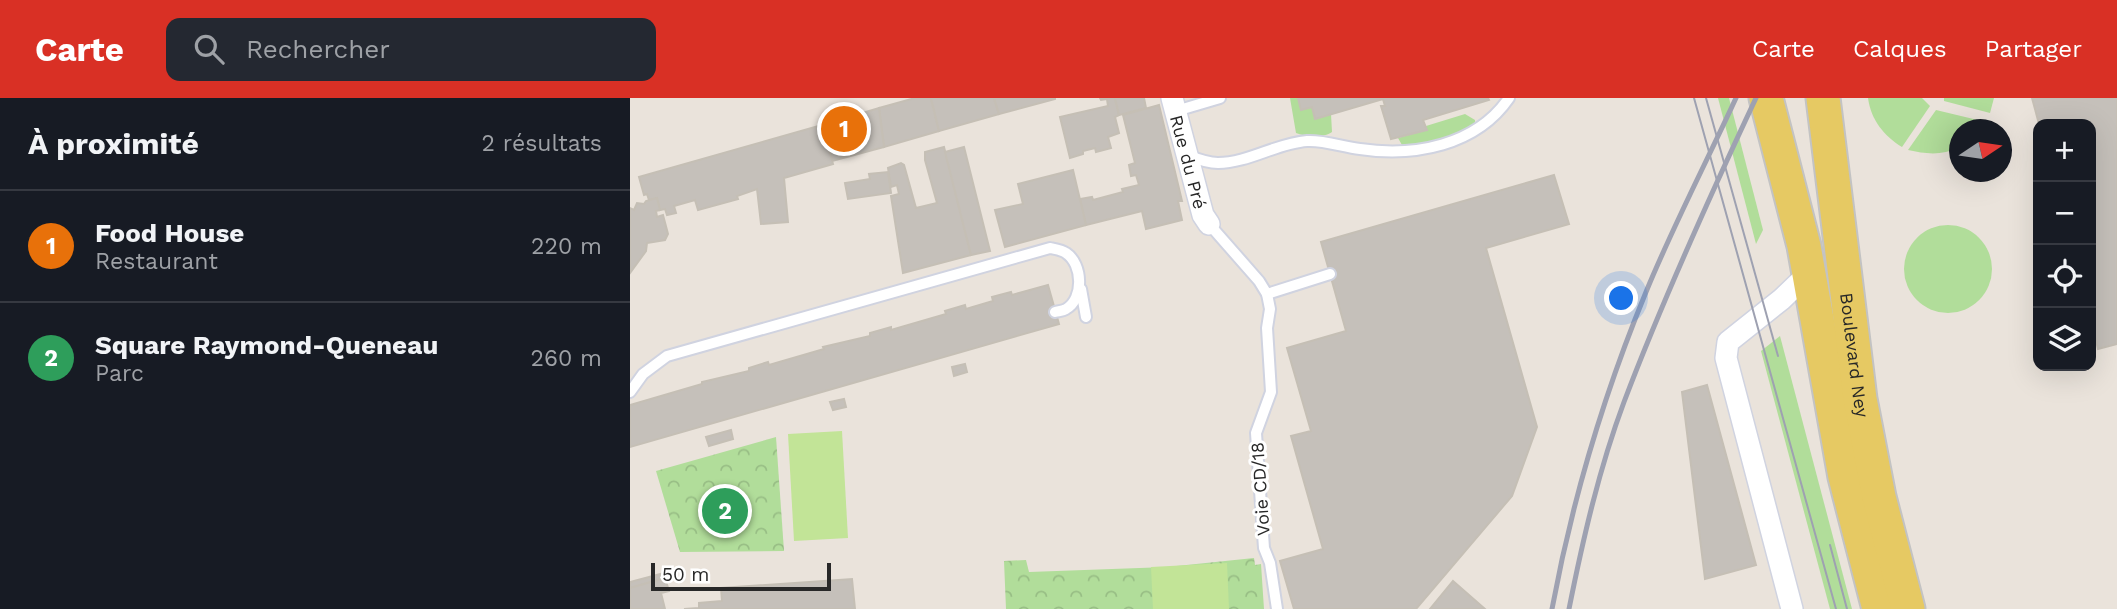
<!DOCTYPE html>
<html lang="fr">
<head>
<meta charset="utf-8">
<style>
  :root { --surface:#171b24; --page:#242831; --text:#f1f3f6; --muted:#9ea1a6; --line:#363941; --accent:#d93025 }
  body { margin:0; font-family:"Work Sans",sans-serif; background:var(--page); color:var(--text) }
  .controls { position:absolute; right:21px; top:21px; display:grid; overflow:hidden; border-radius:14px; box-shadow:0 7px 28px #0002 }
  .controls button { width:63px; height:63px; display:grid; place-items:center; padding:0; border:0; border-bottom:2px solid var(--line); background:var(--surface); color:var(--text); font:35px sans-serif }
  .compass { position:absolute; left:1319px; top:21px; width:63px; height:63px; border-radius:50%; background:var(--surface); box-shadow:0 7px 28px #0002; rotate:77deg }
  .scale { position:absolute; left:21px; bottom:18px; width:180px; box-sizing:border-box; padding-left:7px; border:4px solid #282828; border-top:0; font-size:19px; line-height:24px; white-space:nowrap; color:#282828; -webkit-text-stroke:5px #fff; paint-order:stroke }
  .you { position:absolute; left:992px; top:201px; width:24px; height:24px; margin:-18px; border:5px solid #fff; border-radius:50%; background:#1a73e8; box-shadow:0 0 0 10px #1a73e833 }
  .badge { display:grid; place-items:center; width:46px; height:46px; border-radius:50%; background:var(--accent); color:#fff; font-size:23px; font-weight:700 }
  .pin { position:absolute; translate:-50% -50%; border:4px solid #fff; box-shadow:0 2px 7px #0006 }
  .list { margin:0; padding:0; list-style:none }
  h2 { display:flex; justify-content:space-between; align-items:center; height:91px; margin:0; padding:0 28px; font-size:30px }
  h2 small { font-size:23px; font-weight:400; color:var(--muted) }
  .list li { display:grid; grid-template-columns:46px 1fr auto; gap:21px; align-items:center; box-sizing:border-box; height:112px; padding:0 28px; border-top:2px solid var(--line) }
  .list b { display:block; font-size:26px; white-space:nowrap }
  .list p { margin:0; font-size:23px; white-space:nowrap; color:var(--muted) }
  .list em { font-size:23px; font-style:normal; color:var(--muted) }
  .icon { flex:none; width:38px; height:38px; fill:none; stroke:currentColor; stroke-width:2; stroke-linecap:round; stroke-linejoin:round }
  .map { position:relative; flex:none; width:1487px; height:511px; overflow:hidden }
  header { display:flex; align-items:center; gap:42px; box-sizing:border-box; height:98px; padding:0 35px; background:var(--accent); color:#fff }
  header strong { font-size:33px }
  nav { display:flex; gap:38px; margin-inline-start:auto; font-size:24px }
  .search { width:490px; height:63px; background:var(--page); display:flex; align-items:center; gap:18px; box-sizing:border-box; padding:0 24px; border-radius:14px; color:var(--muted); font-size:26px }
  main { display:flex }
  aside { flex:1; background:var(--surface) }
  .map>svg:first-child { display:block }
</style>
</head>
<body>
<header>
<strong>Carte</strong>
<div class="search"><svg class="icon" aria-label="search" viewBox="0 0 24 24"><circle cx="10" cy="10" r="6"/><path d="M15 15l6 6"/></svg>Rechercher</div>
<nav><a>Carte</a><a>Calques</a><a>Partager</a></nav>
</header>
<main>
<aside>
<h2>À proximité<small>2 résultats</small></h2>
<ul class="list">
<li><span class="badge" style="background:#e8710a">1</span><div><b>Food House</b><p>Restaurant</p></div><em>220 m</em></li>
<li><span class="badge" style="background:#2e9e5b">2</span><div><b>Square Raymond-Queneau</b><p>Parc</p></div><em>260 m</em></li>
</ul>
</aside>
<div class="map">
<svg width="1487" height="511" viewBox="0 0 1487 511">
  <defs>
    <pattern id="park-crowns" width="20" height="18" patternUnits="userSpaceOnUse" patternTransform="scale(1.75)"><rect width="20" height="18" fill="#b1dd9a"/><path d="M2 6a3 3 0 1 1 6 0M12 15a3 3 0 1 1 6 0" fill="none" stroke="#98be85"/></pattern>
  </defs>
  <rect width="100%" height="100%" fill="#eae3db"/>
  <g fill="#b1dd9a">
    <path d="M660,0H668L671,12L682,9L685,21L701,16L702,34C694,40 675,39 666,35Z"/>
    <polygon points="1088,0 1099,0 1133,132 1126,146"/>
    <path d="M1238,0H1292L1300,8L1272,49C1254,38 1241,22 1238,0Z"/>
    <polygon points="1314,0 1364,0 1360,15 1314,3"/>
    <path d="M1306,12L1356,24L1351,31L1330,32L1329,49C1312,58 1296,56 1278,52Z"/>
    <polygon points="835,16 845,22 845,27 842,31 809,44 775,49 772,47 768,40 796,32 796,28"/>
    <circle cx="1318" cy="171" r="44"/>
    <polygon points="1150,238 1222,511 1200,511 1131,253"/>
  </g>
  <g fill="url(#park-crowns)">
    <polygon points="146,339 154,453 50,454 26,373"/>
    <polygon points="624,460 625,467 631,466 634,511 376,511 374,463 396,462 399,474 537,469"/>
  </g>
  <g fill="#c2e497">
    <polygon points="212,333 218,440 164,443 158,336"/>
    <polygon points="597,465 599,511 523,511 521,469"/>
  </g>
  <g fill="#c5c0ba" stroke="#c5bfb5" stroke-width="2">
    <polygon points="285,0 301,0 309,33 254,49 249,10"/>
    <polygon points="301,0 364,0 369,16 309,33"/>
    <polygon points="364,0 425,0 425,1 369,16"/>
    <polygon points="470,0 485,0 489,17 485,19 489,35 478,39 481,50 466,54 465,50 453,53 453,56 440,60 430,19 478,8 477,1 471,2"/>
    <polygon points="485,0 514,0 516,10 489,17"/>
    <polygon points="668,0 858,0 859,2 793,22 797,32 761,41 751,8 755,8 753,1 685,21 682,9 671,12"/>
    <polygon points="1402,0 1487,0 1487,246 1468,251 1461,222 1461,26 1409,26"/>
    <polygon points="529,7 552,103 548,103 552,122 516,131 512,113 456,127 450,101 462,99 463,102 493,94 492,91 509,87 506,77 501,78 499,67 505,65 493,17"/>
    <polygon points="249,10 254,49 202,63 192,27"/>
    <polygon points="192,27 203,66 154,80 158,124 131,126 127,91 107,98 108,101 68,112 65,102 44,108 46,115 37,117 35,111 30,112 27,100 19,102 17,96 14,97 9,79"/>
    <polygon points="314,49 341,157 273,175 261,98 269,96 267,87 261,89 258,70 271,65 274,67 286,110 307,105 295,62 295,54"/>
    <polygon points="334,49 360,153 341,157 315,54"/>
    <polygon points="443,72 456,127 375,149 365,112 393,106 388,86"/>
    <polygon points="258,74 261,95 218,101 215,85 240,81 239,76"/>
    <polygon points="924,77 939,126 856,150 907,329 882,398 786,511 664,511 650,463 693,451 661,338 681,333 657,250 716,233 691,144"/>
    <polygon points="27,100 30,112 26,113 27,119 33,117 38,136 35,142 17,145 16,153 0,175 0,110 4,112 7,105 14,106 16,103"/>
    <polygon points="418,187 429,226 0,349 0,307 72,286 72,284 119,273 119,270 138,264 139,267 194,251 193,249 240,238 240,235 261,229 261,232 316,216 315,213 335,207 336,211 363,203 362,199 381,194 382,197"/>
    <polygon points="335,266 337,274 324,278 322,269"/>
    <polygon points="1077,287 1126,467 1075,481 1052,294"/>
    <polygon points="214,301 216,309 203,312 200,304"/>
    <polygon points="101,332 103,341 79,348 76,339"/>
    <polygon points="34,475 35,480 0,490 0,484"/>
    <polygon points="35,480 39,493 31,495 35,511 0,511 0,490"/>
    <polygon points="222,481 225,511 54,511 69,510 69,505 92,503 91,490"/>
    <polygon points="823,483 855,511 800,511"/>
  </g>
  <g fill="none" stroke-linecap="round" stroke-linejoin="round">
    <defs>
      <g id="service">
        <polyline points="546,13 590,0"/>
        <path d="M557,57C567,61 578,65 588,65C618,65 647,45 677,43C694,42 713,49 730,51C784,59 846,48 879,0"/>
        <polyline points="579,126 629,183 637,196 640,211 637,230 641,294 626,335 634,450 640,465 647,511"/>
        <polyline points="451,191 456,219"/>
        <polyline points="637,196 700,176"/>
        <path d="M0,294L13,276L37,258L420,150C425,151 432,152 436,155C453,166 454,201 436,211C433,213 429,213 425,214"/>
      </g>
      <g id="minor">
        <path id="s1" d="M542,0L573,117L579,126"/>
        <polyline points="1162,511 1096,260 1098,244 1152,201 1179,175"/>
      </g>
      <g id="primary">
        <polyline points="1136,0 1174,148 1215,379 1249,511"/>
        <path id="s2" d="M1193,0L1230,301L1249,399L1278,511"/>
      </g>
    </defs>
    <use href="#service" stroke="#d0d3e0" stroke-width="14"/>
    <use href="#minor" stroke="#d0d3e0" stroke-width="24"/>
    <use href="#primary" stroke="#c3c3c3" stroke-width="37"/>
    <use href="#service" stroke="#fff" stroke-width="10"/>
    <use href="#minor" stroke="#fff" stroke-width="21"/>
    <use href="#primary" stroke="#e6c963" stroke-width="33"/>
    <g stroke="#9ea1b1" stroke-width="2">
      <polyline points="1064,0 1206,511"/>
      <polyline points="1076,0 1148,258"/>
      <polyline points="1200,447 1217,511"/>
    </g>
    <g stroke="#9ea1b1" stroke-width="5">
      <path d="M922,511C942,403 974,296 1016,194C1043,128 1076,65 1106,0"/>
      <path d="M939,511C953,441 969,371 994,304C1033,201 1079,100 1126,0"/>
    </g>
  </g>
  <g text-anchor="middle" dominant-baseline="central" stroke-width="6" stroke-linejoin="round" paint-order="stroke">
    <g font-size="18" fill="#282828" stroke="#fff">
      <text stroke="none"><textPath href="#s1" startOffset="66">Rue du Pré</textPath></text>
      <text stroke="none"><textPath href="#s2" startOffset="259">Boulevard Ney</textPath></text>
      <text transform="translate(630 391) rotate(-94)">Voie CD/18</text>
    </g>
  </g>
</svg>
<div class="controls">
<button>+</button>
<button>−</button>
<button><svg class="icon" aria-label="locate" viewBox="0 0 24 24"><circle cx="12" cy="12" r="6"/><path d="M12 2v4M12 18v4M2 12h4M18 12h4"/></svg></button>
<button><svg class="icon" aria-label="layers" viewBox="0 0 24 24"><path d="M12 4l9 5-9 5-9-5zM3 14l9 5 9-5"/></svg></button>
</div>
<svg class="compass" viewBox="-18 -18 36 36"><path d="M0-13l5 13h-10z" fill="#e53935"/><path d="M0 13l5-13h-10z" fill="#9ea1a6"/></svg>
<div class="scale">50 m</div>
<div class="you"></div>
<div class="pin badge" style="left:214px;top:31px;background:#e8710a">1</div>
<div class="pin badge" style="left:95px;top:413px;background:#2e9e5b">2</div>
</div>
</main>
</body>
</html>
